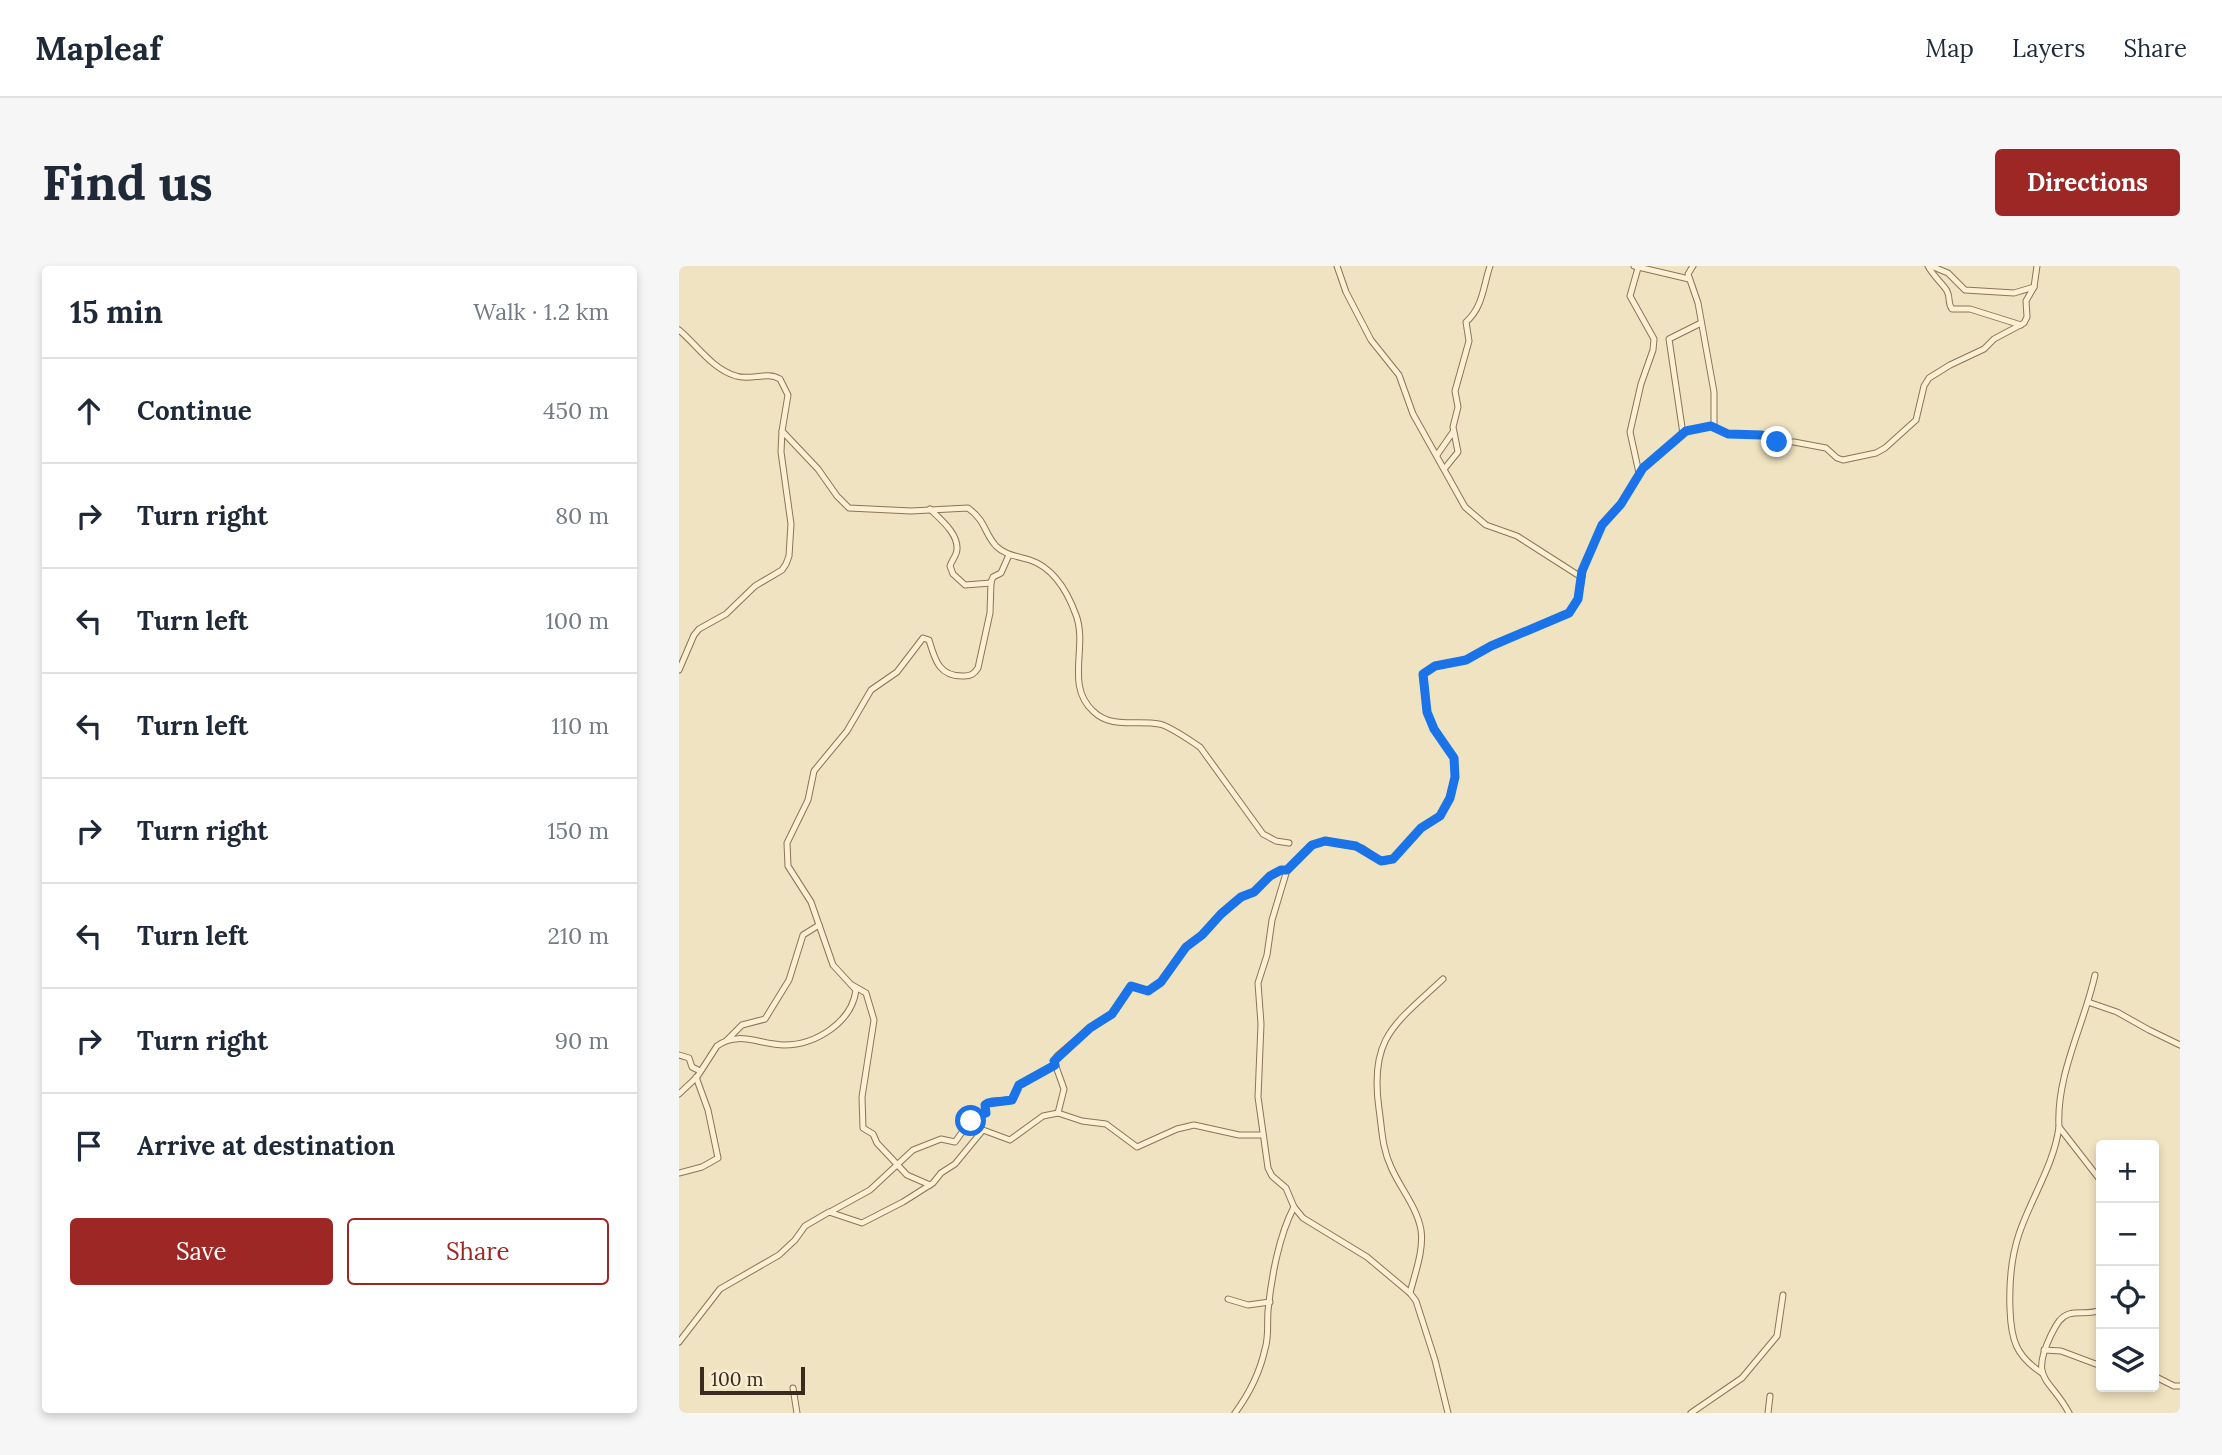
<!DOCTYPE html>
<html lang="en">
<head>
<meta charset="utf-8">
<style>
  :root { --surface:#fff; --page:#f6f6f7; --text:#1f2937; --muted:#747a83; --line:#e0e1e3; --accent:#9d2724 }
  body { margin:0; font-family:Lora,serif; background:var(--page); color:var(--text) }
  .controls { position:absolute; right:21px; bottom:21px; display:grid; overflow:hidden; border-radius:7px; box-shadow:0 4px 10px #0003 }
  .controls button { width:63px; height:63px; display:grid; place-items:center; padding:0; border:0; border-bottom:2px solid var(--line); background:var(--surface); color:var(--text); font:35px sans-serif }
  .scale { position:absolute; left:21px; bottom:18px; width:105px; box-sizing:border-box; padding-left:7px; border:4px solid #392b1d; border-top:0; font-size:19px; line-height:24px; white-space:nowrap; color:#392b1d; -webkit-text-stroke:5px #f7edd1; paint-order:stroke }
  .stop { position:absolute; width:21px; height:21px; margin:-16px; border:5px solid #1a73e8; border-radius:50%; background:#fff }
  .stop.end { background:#1a73e8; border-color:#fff; box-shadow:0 2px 7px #0008 }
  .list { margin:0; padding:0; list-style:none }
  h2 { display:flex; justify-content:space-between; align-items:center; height:91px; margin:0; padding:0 28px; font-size:30px }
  h2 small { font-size:23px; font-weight:400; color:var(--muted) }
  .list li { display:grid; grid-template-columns:46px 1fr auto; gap:21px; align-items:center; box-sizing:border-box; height:105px; padding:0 28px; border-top:2px solid var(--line) }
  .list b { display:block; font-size:26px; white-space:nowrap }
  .list em { font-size:23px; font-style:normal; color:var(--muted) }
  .actions { display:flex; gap:14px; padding:21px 28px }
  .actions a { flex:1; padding:16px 0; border:2px solid var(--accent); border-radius:7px; text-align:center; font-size:24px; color:var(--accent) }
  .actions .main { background:var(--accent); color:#fff }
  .icon { flex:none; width:38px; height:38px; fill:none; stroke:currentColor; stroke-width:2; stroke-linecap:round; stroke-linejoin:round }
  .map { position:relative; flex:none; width:1501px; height:1147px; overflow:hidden; border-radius:7px }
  header { display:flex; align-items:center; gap:42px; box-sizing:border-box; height:98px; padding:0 35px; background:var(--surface); border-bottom:2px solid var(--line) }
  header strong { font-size:33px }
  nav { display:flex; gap:38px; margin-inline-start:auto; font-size:24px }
  .intro { display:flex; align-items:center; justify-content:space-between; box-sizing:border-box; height:168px; padding:0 42px }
  h1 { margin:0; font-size:49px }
  .button { padding:18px 32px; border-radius:7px; background:var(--accent); color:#fff; font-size:24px; font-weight:700 }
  main { display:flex; gap:42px; padding:0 42px }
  aside { flex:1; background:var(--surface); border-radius:7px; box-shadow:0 4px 10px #0003 }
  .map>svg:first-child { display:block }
</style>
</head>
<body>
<header>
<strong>Mapleaf</strong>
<nav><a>Map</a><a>Layers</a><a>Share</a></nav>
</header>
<div class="intro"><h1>Find us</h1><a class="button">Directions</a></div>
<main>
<aside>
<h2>15 min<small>Walk · 1.2 km</small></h2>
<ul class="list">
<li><svg class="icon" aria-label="ahead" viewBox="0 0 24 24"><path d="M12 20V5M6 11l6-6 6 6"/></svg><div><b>Continue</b></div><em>450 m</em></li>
<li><svg class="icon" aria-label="right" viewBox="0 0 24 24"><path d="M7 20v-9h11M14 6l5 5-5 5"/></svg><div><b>Turn right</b></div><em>80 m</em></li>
<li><svg class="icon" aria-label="left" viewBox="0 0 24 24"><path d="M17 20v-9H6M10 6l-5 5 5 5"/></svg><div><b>Turn left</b></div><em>100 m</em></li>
<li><svg class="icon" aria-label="left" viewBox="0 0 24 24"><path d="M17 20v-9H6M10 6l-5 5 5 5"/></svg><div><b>Turn left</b></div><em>110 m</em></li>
<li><svg class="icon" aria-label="right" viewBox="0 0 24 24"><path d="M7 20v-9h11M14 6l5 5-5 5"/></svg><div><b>Turn right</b></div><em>150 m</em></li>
<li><svg class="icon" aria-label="left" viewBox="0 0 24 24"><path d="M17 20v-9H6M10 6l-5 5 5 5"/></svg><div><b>Turn left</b></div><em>210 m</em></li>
<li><svg class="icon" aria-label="right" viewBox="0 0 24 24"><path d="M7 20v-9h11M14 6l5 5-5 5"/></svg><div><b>Turn right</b></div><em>90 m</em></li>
<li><svg class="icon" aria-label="arrive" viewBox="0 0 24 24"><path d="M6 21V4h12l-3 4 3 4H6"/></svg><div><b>Arrive at destination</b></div></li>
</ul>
<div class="actions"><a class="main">Save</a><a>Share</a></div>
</aside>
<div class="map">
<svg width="1501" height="1147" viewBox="0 0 1501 1147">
  <rect width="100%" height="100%" fill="#f0e3c1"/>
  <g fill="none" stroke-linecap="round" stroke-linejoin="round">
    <defs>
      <g id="street">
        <polyline points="658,0 667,26 692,74 720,109 734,148 786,241 807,259 838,270 902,311"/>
        <polyline points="955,0 1010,13"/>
        <polyline points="1014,0 1009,8 1019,37 1035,126 1035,162"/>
        <path d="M1249,0C1254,10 1265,19 1268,25C1272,33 1268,36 1273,43H1291L1342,59"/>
        <polyline points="1252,0 1269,7 1286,24 1335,27 1355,21"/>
        <polyline points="959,2 951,30 975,73 974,84 962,118 951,166 960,207"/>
        <path d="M0,64C18,79 33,103 57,110C72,115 87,105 101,113L109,129L103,165L139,203L158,230L170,242L232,245L289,242C307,255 305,267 317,280C327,290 339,290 351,294C375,302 389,327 397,349C409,381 386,419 414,445C432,463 457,454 480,458C489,459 512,475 521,481L584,568L597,575L610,577"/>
        <polyline points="1004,168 990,73 1022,57"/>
        <polyline points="758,189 774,166"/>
        <path d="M766,202L779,186L774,161L779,141L776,125L790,75L787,56C804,41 804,21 811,0"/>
        <path d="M251,243C261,253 279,267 278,283C278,289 273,294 271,300L274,308L286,319L312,317"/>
        <polyline points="0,404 15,369 20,363 47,348 76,320 103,304 107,298 110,290 112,258 102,186 103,165"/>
        <path d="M1416,709C1405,759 1377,809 1380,861L1422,915"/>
        <polyline points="173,719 187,727 195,754 183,831 184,862 194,868 198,877 228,909 251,919"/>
        <polyline points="1409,736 1438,746 1470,764 1501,779"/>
        <polyline points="48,774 63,759 86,753 110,714 124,669 140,659"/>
        <polyline points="0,789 10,792 13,801 21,805"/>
        <path d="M0,828L18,811L38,780C59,764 82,779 105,779C137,779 173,756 177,724L154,699L132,636L109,600L108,577L129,534L135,505L168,465L192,424L218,406L244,372L250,374C256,394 260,411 285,410C292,410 295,408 299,402L311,347L312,316L314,311L322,307L330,289"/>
        <polyline points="379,847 385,823 375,795 378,790 411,762 433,749 450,722 454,720 469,725 482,716 507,681 523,669 542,648 563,631 575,626 591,610 602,604 608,604"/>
        <polyline points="0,907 23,901 39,892 29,844 17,811"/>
        <polyline points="151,946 191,924 234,884 262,873 276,876 294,851 307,847 306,838 313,835 333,834 340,819 376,799"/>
        <path d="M731,1027C736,1007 745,984 742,964C738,941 721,922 712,901C703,882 703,863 700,843C690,771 716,758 764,713"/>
        <polyline points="549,1033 569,1039 591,1036"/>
        <polyline points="0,1076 41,1023 100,989 116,974 126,960 150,946 183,957 224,936 254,917 262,907 276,898 304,864 331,874 364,850 379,847 403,855 427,858 458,881 498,863 515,859 560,869 583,869"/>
        <polyline points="1365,1084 1382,1085 1422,1100"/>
        <path d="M1363,1107C1337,1090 1332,1074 1331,1043C1330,1018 1332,992 1340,968C1352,932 1375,899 1380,861"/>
        <polyline points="1475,1110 1495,1120 1501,1120"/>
        <polyline points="114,1122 118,1147"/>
        <path d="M556,1147C570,1128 581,1106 586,1083C590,1071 588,1058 589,1045C592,1013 600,969 615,941"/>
        <polyline points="769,1147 756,1094 737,1035 731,1027 688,991 624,952 615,941 607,922 593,910 589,902 579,831 582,758 579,717 588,689 593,654 608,604 633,579 646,575 683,582 702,595 714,593 742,562 761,550 770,532 776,511 775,492 755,463 748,446 744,408 756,400 787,394 812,380 890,347 899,333 905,299 923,259 942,238 964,202 1007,165 1032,160 1049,168 1083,169 1098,176 1115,176 1147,182 1158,192 1164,194 1197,187 1206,182 1237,154 1245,120 1250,112 1271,99 1305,83 1315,73 1345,57 1348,51 1347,35 1355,21 1358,0"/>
        <polyline points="1012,1147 1063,1112 1098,1070 1104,1029"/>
        <polyline points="1089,1147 1091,1130"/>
        <path d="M1390,1147C1371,1111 1350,1115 1372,1069C1376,1062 1380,1051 1390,1048C1400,1045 1410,1049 1422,1044"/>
      </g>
    </defs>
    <use href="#street" stroke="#8b7457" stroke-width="7"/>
    <use href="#street" stroke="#fbf0d4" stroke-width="5"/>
  </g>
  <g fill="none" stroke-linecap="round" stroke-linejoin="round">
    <polyline stroke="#1a73e8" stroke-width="9" points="292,855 297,849 307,847 306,839 309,837 333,834 340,819 376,799 375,795 411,762 433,748 452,720 469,725 482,716 507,681 523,669 542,648 562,631 575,626 591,610 602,604 608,604 633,579 646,575 677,580 702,595 714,593 742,562 761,550 771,532 776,511 775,492 755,463 748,446 744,408 756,400 787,394 812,380 890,347 899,333 903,305 923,259 942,238 964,202 1007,165 1032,160 1049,168 1083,169 1098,176"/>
  </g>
</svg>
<div class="controls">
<button>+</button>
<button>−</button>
<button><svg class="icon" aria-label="locate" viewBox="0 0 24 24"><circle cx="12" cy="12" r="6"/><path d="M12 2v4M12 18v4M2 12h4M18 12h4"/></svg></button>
<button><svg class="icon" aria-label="layers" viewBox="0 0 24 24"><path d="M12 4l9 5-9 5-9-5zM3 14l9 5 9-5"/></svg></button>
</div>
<div class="scale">100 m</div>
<div class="stop" style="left:292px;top:855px"></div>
<div class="stop end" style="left:1098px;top:176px"></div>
</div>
</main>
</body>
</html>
